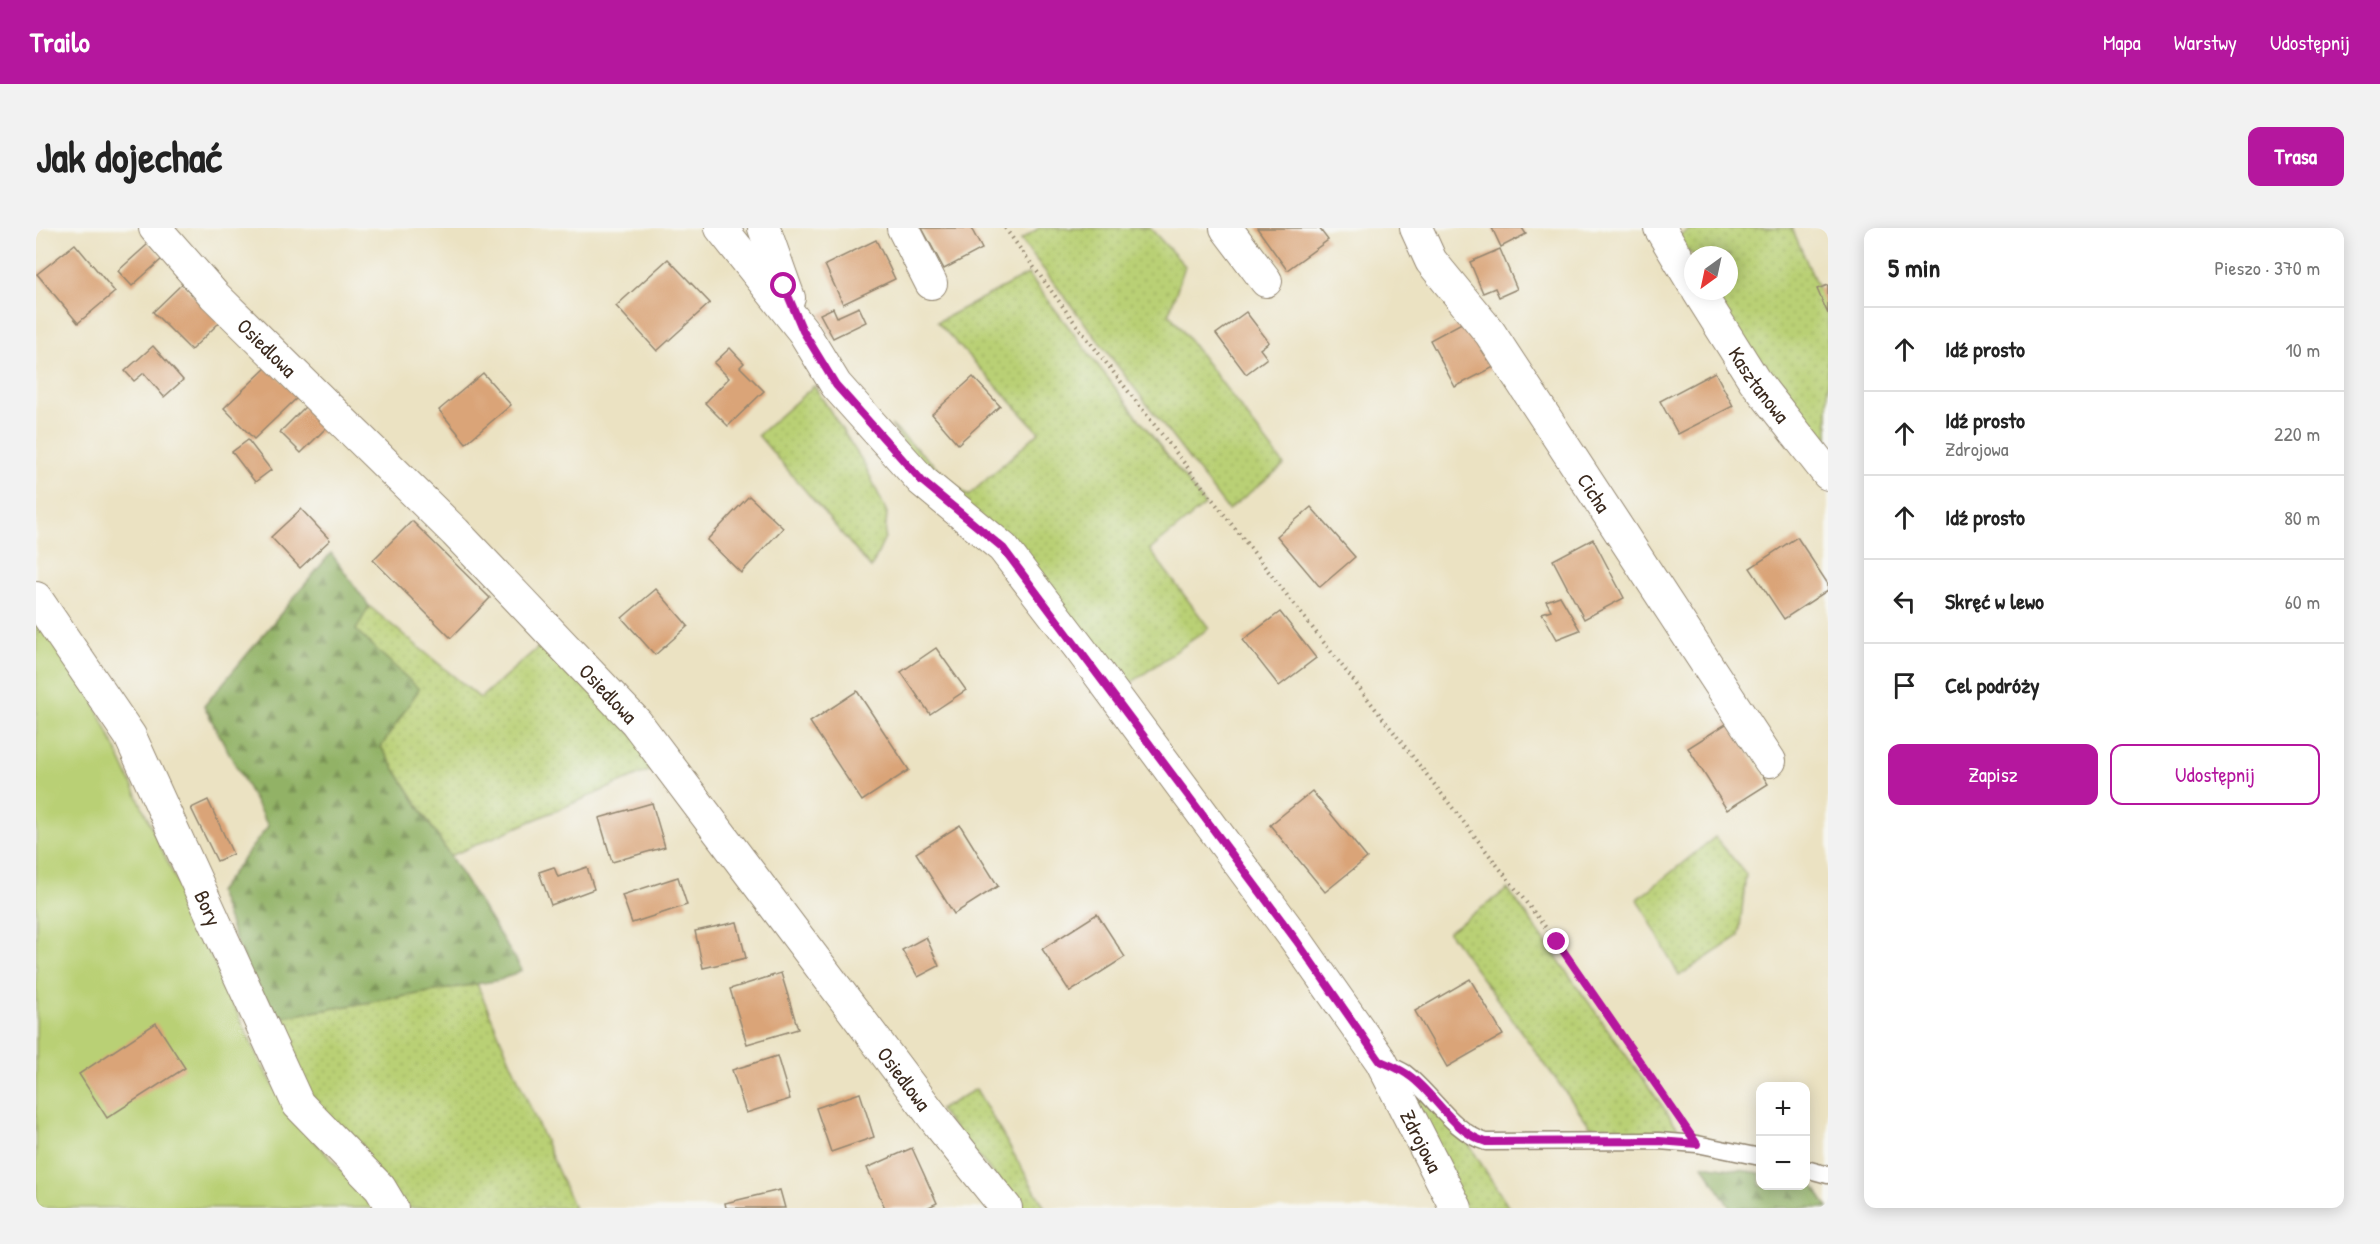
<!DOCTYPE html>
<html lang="pl">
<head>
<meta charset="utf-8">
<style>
  :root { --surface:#fff; --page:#f2f2f2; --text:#222; --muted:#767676; --line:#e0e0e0; --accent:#b5179e }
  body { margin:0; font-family:"Patrick Hand",sans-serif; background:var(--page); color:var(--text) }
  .controls { position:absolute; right:18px; bottom:18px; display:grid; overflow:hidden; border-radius:12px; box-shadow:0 3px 15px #0003 }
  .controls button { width:54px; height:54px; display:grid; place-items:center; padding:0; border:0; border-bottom:2px solid var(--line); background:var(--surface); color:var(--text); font:30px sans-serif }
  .compass { position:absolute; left:1648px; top:18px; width:54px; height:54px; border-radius:50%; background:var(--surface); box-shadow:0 3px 15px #0003; rotate:213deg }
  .stop { position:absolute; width:18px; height:18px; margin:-14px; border:4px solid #b5179e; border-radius:50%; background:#fff }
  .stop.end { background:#b5179e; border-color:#fff; box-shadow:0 2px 6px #0008 }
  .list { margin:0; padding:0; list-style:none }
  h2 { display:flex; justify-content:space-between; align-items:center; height:78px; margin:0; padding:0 24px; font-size:26px }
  h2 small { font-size:20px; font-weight:400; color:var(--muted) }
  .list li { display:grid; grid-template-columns:39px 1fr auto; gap:18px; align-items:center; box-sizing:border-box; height:84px; padding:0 24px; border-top:2px solid var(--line) }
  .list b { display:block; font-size:22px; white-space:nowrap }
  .list p { margin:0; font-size:20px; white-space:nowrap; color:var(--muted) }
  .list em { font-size:20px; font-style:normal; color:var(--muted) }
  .actions { display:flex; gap:12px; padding:18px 24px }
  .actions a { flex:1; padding:14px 0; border:2px solid var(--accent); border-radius:12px; text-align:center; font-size:21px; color:var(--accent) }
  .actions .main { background:var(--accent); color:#fff }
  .icon { flex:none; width:33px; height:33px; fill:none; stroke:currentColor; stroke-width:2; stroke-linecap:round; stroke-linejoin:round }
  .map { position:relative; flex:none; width:1792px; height:980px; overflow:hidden; border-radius:12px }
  header { display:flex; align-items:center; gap:36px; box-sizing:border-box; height:84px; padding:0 30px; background:var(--accent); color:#fff }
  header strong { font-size:28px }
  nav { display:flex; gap:33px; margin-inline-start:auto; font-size:21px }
  .intro { display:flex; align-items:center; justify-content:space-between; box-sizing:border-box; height:144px; padding:0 36px }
  h1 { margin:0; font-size:42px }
  .button { padding:15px 27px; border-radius:12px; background:var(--accent); color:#fff; font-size:21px; font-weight:700 }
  main { display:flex; gap:36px; padding:0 36px }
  aside { flex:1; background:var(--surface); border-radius:12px; box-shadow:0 3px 15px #0003 }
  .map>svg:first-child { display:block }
</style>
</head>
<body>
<header>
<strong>Trailo</strong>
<nav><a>Mapa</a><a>Warstwy</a><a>Udostępnij</a></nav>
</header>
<div class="intro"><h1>Jak dojechać</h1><a class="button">Trasa</a></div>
<main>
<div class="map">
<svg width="1792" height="980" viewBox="0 0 1792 980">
  <defs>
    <pattern id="grass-dots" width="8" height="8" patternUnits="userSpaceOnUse" patternTransform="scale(1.5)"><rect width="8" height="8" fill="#b9d075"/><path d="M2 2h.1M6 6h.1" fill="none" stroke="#a0b365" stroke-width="1.8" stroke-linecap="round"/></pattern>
    <pattern id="forest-firs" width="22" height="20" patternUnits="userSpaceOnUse" patternTransform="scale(1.5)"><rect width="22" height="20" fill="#92b266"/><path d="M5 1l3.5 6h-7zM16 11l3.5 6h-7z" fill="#789153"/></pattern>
  </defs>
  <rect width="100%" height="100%" fill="#f6f6f2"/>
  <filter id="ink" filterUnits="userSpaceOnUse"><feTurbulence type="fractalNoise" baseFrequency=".0167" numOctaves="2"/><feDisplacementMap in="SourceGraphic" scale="12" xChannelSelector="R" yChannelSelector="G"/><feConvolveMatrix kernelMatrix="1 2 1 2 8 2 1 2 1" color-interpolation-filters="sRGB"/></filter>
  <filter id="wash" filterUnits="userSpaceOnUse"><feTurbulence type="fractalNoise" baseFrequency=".008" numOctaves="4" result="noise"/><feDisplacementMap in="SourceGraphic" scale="24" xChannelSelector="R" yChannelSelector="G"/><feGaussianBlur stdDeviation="1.35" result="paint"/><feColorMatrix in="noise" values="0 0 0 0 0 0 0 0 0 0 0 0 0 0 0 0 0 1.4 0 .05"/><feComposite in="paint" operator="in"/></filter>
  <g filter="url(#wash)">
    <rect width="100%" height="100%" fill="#ebe2c2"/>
    <g fill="url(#grass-dots)" stroke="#7a7d4a" stroke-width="1.5">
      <polygon points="1003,0 1114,0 1149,38 1133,85 1248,237 1192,282 985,12"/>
      <polygon points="1657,0 1756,0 1792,83 1792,235 1670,63 1693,63 1693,27 1657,27 1636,11"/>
      <polygon points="992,46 1169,277 1114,322 1173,400 1092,457 1081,457 891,250 855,197 932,268 1003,204 901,94"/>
      <polygon points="778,158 829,237 851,285 849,310 835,340 722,207"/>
      <polygon points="333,378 444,470 512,411 624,538 414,628 345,519 320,402"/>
      <polygon points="1679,609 1710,646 1703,708 1643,748 1602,671"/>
      <polygon points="1472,661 1649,910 1560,906 1412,704"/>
      <polygon points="441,756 538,980 372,980 282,881 229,792"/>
      <polygon points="940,861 1009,980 986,980 903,882"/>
      <polygon points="1375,863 1383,864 1434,918 1473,980 1428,980"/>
    </g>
    <g fill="url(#forest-firs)" stroke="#666e42" stroke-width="1.5">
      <polygon points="295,325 333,378 320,402 383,461 345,519 486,742 464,752 229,792 182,664 232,598 168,478"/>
      <polygon points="1667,937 1724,945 1724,958 1770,958 1770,951 1774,952 1792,980 1694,980"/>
    </g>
    <polygon fill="#b9d075" stroke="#7a7d4a" stroke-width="1.5" points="0,387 51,459 225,836 257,889 339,980 0,980"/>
    <g id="blocks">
      <g fill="#daa478">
        <polygon points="886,0 935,0 946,21 908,41"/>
        <polygon points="1221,0 1283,0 1292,12 1251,42"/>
        <polygon points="1456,0 1486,0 1490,6 1465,19"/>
        <polygon points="840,12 859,51 807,76 789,37"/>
        <polygon points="39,16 79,64 42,95 1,46"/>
        <polygon points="112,16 126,31 96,58 82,43"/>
        <polygon points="1464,21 1481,61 1463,69 1459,60 1447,65 1434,34"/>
        <polygon points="632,31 674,75 621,123 580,78"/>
        <polygon points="146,56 184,94 155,122 117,84"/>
        <polygon points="1792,57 1792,86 1781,61"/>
        <polygon points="823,79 830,94 797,110 784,86 797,80 801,89"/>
        <polygon points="1210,84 1233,114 1224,121 1231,130 1210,146 1180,106"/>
        <polygon points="1433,91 1458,139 1419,159 1394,112"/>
        <polygon points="117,118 147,152 128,169 108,145 98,153 89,143"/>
        <polygon points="694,120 708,135 704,139 728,163 692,198 669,175 693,150 678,135"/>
        <polygon points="232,138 262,169 218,211 188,180"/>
        <polygon points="1679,144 1697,178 1642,206 1624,173"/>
        <polygon points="447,145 475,177 430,215 403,182"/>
        <polygon points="937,149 964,178 922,216 896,186"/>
        <polygon points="273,175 294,196 265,225 244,204"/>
        <polygon points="212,212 235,242 219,254 196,224"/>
        <polygon points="713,268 747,300 705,345 671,312"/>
        <polygon points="1275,279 1319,329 1284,359 1241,308"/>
        <polygon points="265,281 294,312 264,340 235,309"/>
        <polygon points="376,293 454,370 415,410 337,332"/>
        <polygon points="1761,309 1792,356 1792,362 1748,391 1714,340"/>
        <polygon points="1557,311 1588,370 1548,391 1517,332"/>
        <polygon points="620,361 652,398 619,427 586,390"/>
        <polygon points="1524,368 1544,402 1521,411 1506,385 1515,382 1510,373"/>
        <polygon points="1244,384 1280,430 1243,458 1207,412"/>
        <polygon points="900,420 930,462 894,486 865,444"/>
        <polygon points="821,463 873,542 826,573 774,494"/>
        <polygon points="1693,494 1732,556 1691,582 1652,520"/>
        <polygon points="1276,563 1331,630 1289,664 1234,597"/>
        <polygon points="172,572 197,626 181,633 155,580"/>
        <polygon points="616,575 629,619 576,634 563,590"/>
        <polygon points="924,597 962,658 918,686 880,625"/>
        <polygon points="518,639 522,649 551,639 558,661 515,677 503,644"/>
        <polygon points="642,649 651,677 596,695 586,667"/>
        <polygon points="1061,686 1089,729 1034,764 1006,721"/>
        <polygon points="701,694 710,730 667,740 659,703"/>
        <polygon points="890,709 903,738 882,749 866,722"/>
        <polygon points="745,745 762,801 711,816 694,761"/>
        <polygon points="1434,751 1467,807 1411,839 1379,783"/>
        <polygon points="120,795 149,840 71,890 43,846"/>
        <polygon points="741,828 754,871 710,885 696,842"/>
        <polygon points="824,865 838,909 795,924 780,880"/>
        <polygon points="876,920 901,975 891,980 849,980 831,940"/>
        <polygon points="744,962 749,980 690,980 689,975"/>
      </g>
    </g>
  </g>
  <g filter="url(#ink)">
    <use href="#blocks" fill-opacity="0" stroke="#938670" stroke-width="1.5"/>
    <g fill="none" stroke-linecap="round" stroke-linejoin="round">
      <defs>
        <g id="lane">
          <path d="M1348,835C1355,838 1363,841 1369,845C1396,866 1417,904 1450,914L1623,913L1661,916L1724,929"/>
          <polyline points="1770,941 1792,947"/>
        </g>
        <g id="street">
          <path id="s1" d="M119,0L178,67L419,304L600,494L905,899L970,980"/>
          <path id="s2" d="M685,0L767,103L800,157L886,253L967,320L1045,422L1260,712L1345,833L1420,980"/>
          <polyline points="728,0 753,70"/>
          <polyline points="867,0 895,55"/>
          <polyline points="1190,0 1230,53"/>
          <path id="s3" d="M1380,0L1395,33L1454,105L1734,533"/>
          <polyline points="1624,0 1657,55"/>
          <path id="s4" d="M1662,63L1718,152L1792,246"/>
          <path id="s5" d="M0,370L94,508L262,876L344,960L356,980"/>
        </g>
      </defs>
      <use href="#lane" stroke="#938670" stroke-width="19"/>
      <use href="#street" stroke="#938670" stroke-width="34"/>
      <polyline stroke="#938670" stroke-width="4" stroke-dasharray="1.5 4.5" stroke-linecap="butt" points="969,0 1036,91 1521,714 1646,894"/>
      <use href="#lane" stroke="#fff" stroke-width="16"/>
      <use href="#street" stroke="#fff" stroke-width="32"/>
    </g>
  </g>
  <g fill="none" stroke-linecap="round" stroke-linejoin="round" filter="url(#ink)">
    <path stroke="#b5179e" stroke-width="8" d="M748,58L767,103L800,157L886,253L967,320L1260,712L1344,833C1351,836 1359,839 1366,843C1398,861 1414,903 1450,914L1623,913L1661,916L1521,714"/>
  </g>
  <g text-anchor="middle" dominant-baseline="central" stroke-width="4.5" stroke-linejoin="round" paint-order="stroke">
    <g font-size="21" fill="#3b2a1e" stroke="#f6f6f2">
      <text stroke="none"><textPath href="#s1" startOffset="164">Osiedlowa</textPath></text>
      <text stroke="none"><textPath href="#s4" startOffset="112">Kasztanowa</textPath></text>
      <text stroke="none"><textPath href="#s3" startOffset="320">Cicha</textPath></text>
      <text stroke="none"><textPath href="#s1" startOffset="650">Osiedlowa</textPath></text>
      <text stroke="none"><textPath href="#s5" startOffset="356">Bory</textPath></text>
      <text stroke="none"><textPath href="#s1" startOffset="1136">Osiedlowa</textPath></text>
      <text stroke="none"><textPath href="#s2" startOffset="1156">Zdrojowa</textPath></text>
    </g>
  </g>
</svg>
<div class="controls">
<button>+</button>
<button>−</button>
</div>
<svg class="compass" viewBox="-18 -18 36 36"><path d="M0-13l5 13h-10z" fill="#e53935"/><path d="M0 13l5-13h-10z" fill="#767676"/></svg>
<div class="stop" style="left:748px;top:58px"></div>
<div class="stop end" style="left:1521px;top:714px"></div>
</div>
<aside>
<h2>5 min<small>Pieszo · 370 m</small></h2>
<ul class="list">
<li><svg class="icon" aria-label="ahead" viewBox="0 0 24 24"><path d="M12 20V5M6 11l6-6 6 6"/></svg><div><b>Idź prosto</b></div><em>10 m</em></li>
<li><svg class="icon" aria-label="ahead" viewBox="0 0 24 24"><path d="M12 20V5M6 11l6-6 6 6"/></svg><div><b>Idź prosto</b><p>Zdrojowa</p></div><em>220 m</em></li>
<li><svg class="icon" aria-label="ahead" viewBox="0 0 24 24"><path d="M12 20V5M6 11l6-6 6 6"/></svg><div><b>Idź prosto</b></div><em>80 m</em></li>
<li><svg class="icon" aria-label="left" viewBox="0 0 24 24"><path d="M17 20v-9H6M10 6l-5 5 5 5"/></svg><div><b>Skręć w lewo</b></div><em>60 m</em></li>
<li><svg class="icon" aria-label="arrive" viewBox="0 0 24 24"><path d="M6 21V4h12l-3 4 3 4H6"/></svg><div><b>Cel podróży</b></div></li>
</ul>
<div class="actions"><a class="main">Zapisz</a><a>Udostępnij</a></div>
</aside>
</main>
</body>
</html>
